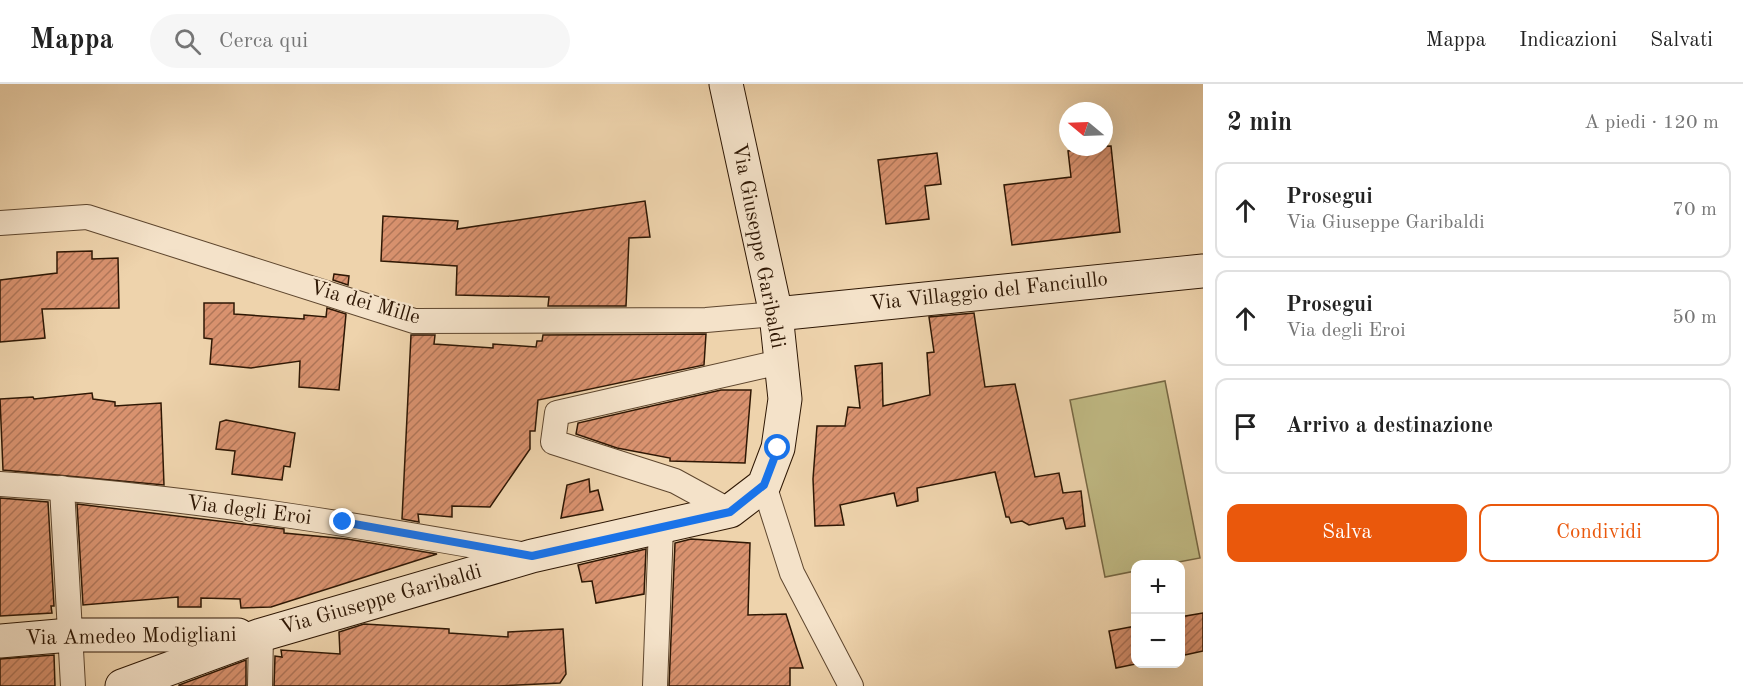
<!DOCTYPE html>
<html lang="it">
<head>
<meta charset="utf-8">
<style>
  :root { --surface:#fff; --page:#f6f6f6; --text:#222; --muted:#767676; --line:#e0e0e0; --accent:#ea580c }
  body { margin:0; font-family:"Old Standard TT",serif; background:var(--page); color:var(--text) }
  .controls { position:absolute; right:18px; bottom:18px; display:grid; overflow:hidden; border-radius:12px; box-shadow:0 6px 24px #0002 }
  .controls button { width:54px; height:54px; display:grid; place-items:center; padding:0; border:0; border-bottom:2px solid var(--line); background:var(--surface); color:var(--text); font:30px sans-serif }
  .compass { position:absolute; left:1059px; top:18px; width:54px; height:54px; border-radius:50%; background:var(--surface); box-shadow:0 6px 24px #0002; rotate:289deg }
  .stop { position:absolute; width:18px; height:18px; margin:-14px; border:4px solid #1a73e8; border-radius:50%; background:#fff }
  .stop.end { background:#1a73e8; border-color:#fff; box-shadow:0 2px 6px #0008 }
  .list { margin:0; padding:0; list-style:none }
  h2 { display:flex; justify-content:space-between; align-items:center; height:78px; margin:0; padding:0 24px; font-size:26px }
  h2 small { font-size:20px; font-weight:400; color:var(--muted) }
  .list li { display:grid; grid-template-columns:39px 1fr auto; gap:18px; align-items:center; box-sizing:border-box; height:96px; margin:0 12px 12px; padding:0 12px; border:2px solid var(--line); border-radius:12px }
  .list b { display:block; font-size:22px; white-space:nowrap }
  .list p { margin:0; font-size:20px; white-space:nowrap; color:var(--muted) }
  .list em { font-size:20px; font-style:normal; color:var(--muted) }
  .actions { display:flex; gap:12px; padding:18px 24px }
  .actions a { flex:1; padding:14px 0; border:2px solid var(--accent); border-radius:12px; text-align:center; font-size:21px; color:var(--accent) }
  .actions .main { background:var(--accent); color:#fff }
  .icon { flex:none; width:33px; height:33px; fill:none; stroke:currentColor; stroke-width:2; stroke-linecap:round; stroke-linejoin:round }
  .map { position:relative; flex:none; width:1203px; height:602px; overflow:hidden }
  header { display:flex; align-items:center; gap:36px; box-sizing:border-box; height:84px; padding:0 30px; background:var(--surface); border-bottom:2px solid var(--line) }
  header strong { font-size:28px }
  nav { display:flex; gap:33px; margin-inline-start:auto; font-size:21px }
  .search { width:420px; height:54px; background:var(--page); display:flex; align-items:center; gap:15px; box-sizing:border-box; padding:0 21px; border-radius:33px; color:var(--muted); font-size:22px }
  main { display:flex }
  aside { flex:1; background:var(--surface) }
  .map>svg:first-child { display:block }
</style>
</head>
<body>
<header>
<strong>Mappa</strong>
<div class="search"><svg class="icon" aria-label="search" viewBox="0 0 24 24"><circle cx="10" cy="10" r="6"/><path d="M15 15l6 6"/></svg>Cerca qui</div>
<nav><a>Mappa</a><a>Indicazioni</a><a>Salvati</a></nav>
</header>
<main>
<div class="map">
<svg width="1203" height="602" viewBox="0 0 1203 602">
  <defs>
    <pattern id="building-hatch" width="6" height="6" patternUnits="userSpaceOnUse" patternTransform="scale(1.5)"><rect width="6" height="6" fill="#d9926f"/><path d="M-1 1l2-2M0 6l6-6M5 7l2-2" fill="none" stroke="#b07659"/></pattern>
  </defs>
  <rect width="100%" height="100%" fill="#eed3ac"/>
  <filter id="stains"><feTurbulence type="fractalNoise" baseFrequency=".00333" numOctaves="4"/><feColorMatrix values="0 0 0 0 .2 0 0 0 0 .09 0 0 0 0 .02 0 0 0 .5 -.17"/></filter>
  <radialGradient id="worn" r=".72"><stop offset=".6" stop-color="#630" stop-opacity="0"/><stop offset="1" stop-color="#630" stop-opacity=".3"/></radialGradient>
  <polygon fill="#c0ba84" stroke="#776844" stroke-width="1.5" points="1165,297 1200,474 1168,480 1136,480 1135,487 1105,493 1070,316"/>
  <g fill="url(#building-hatch)" stroke="#2e1704" stroke-width="1.5">
    <polygon points="1111,62 1120,148 1012,161 1004,101 1071,93 1068,67 1075,66 1075,63"/>
    <polygon points="937,69 941,100 925,102 929,135 886,140 878,76"/>
    <polygon points="645,117 650,153 629,154 626,222 548,222 549,213 456,211 457,182 381,177 383,132 458,137 457,145"/>
    <polygon points="92,167 92,175 118,174 119,224 42,225 45,254 0,258 0,196 57,189 57,168"/>
    <polygon points="334,190 349,192 348,201 333,196"/>
    <polygon points="204,219 234,219 234,230 304,235 304,231 326,233 327,224 346,230 339,306 299,303 300,277 251,284 210,280 212,255 204,254"/>
    <polygon points="974,229 985,303 1015,300 1035,393 1059,389 1063,409 1081,407 1085,442 1066,445 1063,434 1029,441 1022,437 1011,439 1009,433 1006,433 995,388 917,404 918,417 897,422 894,409 840,421 844,441 815,442 813,395 817,342 845,342 848,323 860,324 855,282 882,279 883,322 930,311 927,269 934,268 929,233"/>
    <polygon points="706,250 704,281 538,316 535,347 530,347 530,365 490,423 452,422 452,433 418,430 419,438 402,435 411,251 435,251 434,260 493,264 493,260 536,263 537,257 542,257 543,251"/>
    <polygon points="721,306 751,306 745,379 670,377 670,374 617,364 576,350 578,339"/>
    <polygon points="92,309 93,315 115,318 115,322 161,319 164,401 3,386 0,315 33,313 34,315"/>
    <polygon points="226,336 295,349 290,383 284,382 282,396 232,390 235,367 216,365 220,338"/>
    <polygon points="589,395 590,408 598,406 603,426 561,434 567,401"/>
    <polygon points="0,414 48,418 54,522 51,522 52,529 0,532"/>
    <polygon points="77,420 276,444 284,445 284,449 347,455 437,470 271,523 241,524 240,515 201,514 201,523 178,523 178,513 83,521"/>
    <polygon points="691,455 750,459 748,531 786,530 803,584 790,584 790,602 669,602 675,459"/>
    <polygon points="646,465 644,510 596,519 592,497 582,498 578,481"/>
    <polygon points="1203,529 1203,567 1180,572 1180,533"/>
    <polygon points="364,540 449,545 449,549 508,553 508,548 563,545 566,590 560,599 497,602 274,602 275,572 282,573 281,566 340,570 339,548"/>
    <polygon points="1136,542 1136,580 1116,584 1109,547"/>
    <polygon points="54,571 55,602 0,602 0,575"/>
    <polygon points="246,576 246,602 179,602 179,601"/>
  </g>
  <g fill="none" stroke-linecap="round" stroke-linejoin="round">
    <defs>
      <g id="street">
        <polyline points="0,139 87,133 414,237 706,236 776,230"/>
        <path d="M0,400C177,411 352,440 526,471"/>
        <polyline points="764,401 792,489 851,602"/>
        <polyline points="62,404 73,602"/>
        <polyline points="730,427 675,397 553,358 557,329 780,278"/>
        <polyline points="260,602 261,551"/>
        <polyline points="655,602 661,443"/>
      </g>
      <g id="secondary">
        <polyline points="776,230 1203,187"/>
        <polyline points="0,557 70,551 238,551"/>
        <polyline points="122,602 261,551 532,472 730,427 764,401 778,364 785,315 776,230 726,0"/>
      </g>
    </defs>
    <use href="#street" stroke="#5e462e" stroke-width="26"/>
    <use href="#secondary" stroke="#2e1704" stroke-width="35"/>
    <use href="#street" stroke="#f4e2c9" stroke-width="24"/>
    <use href="#secondary" stroke="#f4e2c9" stroke-width="33"/>
  </g>
  <g fill="none" stroke-linecap="round" stroke-linejoin="round">
    <polyline stroke="#1a73e8" stroke-width="8" points="343,438 532,472 730,428 764,401 778,364"/>
  </g>
  <g text-anchor="middle" dominant-baseline="central" stroke-width="4.5" stroke-linejoin="round" paint-order="stroke">
    <g font-size="21" fill="#2e1704" stroke="#f4e2c9">
      <text transform="translate(758 162) rotate(79)">Via Giuseppe Garibaldi</text>
      <text transform="translate(989 208) rotate(-6)">Via Villaggio del Fanciullo</text>
      <text transform="translate(365 219) rotate(16)">Via dei Mille</text>
      <text transform="translate(249 427) rotate(7)">Via degli Eroi</text>
      <text transform="translate(381 516) rotate(-16)">Via Giuseppe Garibaldi</text>
      <text transform="translate(131 553) rotate(-1)">Via Amedeo Modigliani</text>
    </g>
  </g>
  <rect width="100%" height="100%" filter="url(#stains)"/>
  <rect width="100%" height="100%" fill="url(#worn)"/>
</svg>
<div class="controls">
<button>+</button>
<button>−</button>
</div>
<svg class="compass" viewBox="-18 -18 36 36"><path d="M0-13l5 13h-10z" fill="#e53935"/><path d="M0 13l5-13h-10z" fill="#767676"/></svg>
<div class="stop" style="left:778px;top:364px"></div>
<div class="stop end" style="left:343px;top:438px"></div>
</div>
<aside>
<h2>2 min<small>A piedi · 120 m</small></h2>
<ul class="list">
<li><svg class="icon" aria-label="ahead" viewBox="0 0 24 24"><path d="M12 20V5M6 11l6-6 6 6"/></svg><div><b>Prosegui</b><p>Via Giuseppe Garibaldi</p></div><em>70 m</em></li>
<li><svg class="icon" aria-label="ahead" viewBox="0 0 24 24"><path d="M12 20V5M6 11l6-6 6 6"/></svg><div><b>Prosegui</b><p>Via degli Eroi</p></div><em>50 m</em></li>
<li><svg class="icon" aria-label="arrive" viewBox="0 0 24 24"><path d="M6 21V4h12l-3 4 3 4H6"/></svg><div><b>Arrivo a destinazione</b></div></li>
</ul>
<div class="actions"><a class="main">Salva</a><a>Condividi</a></div>
</aside>
</main>
</body>
</html>
